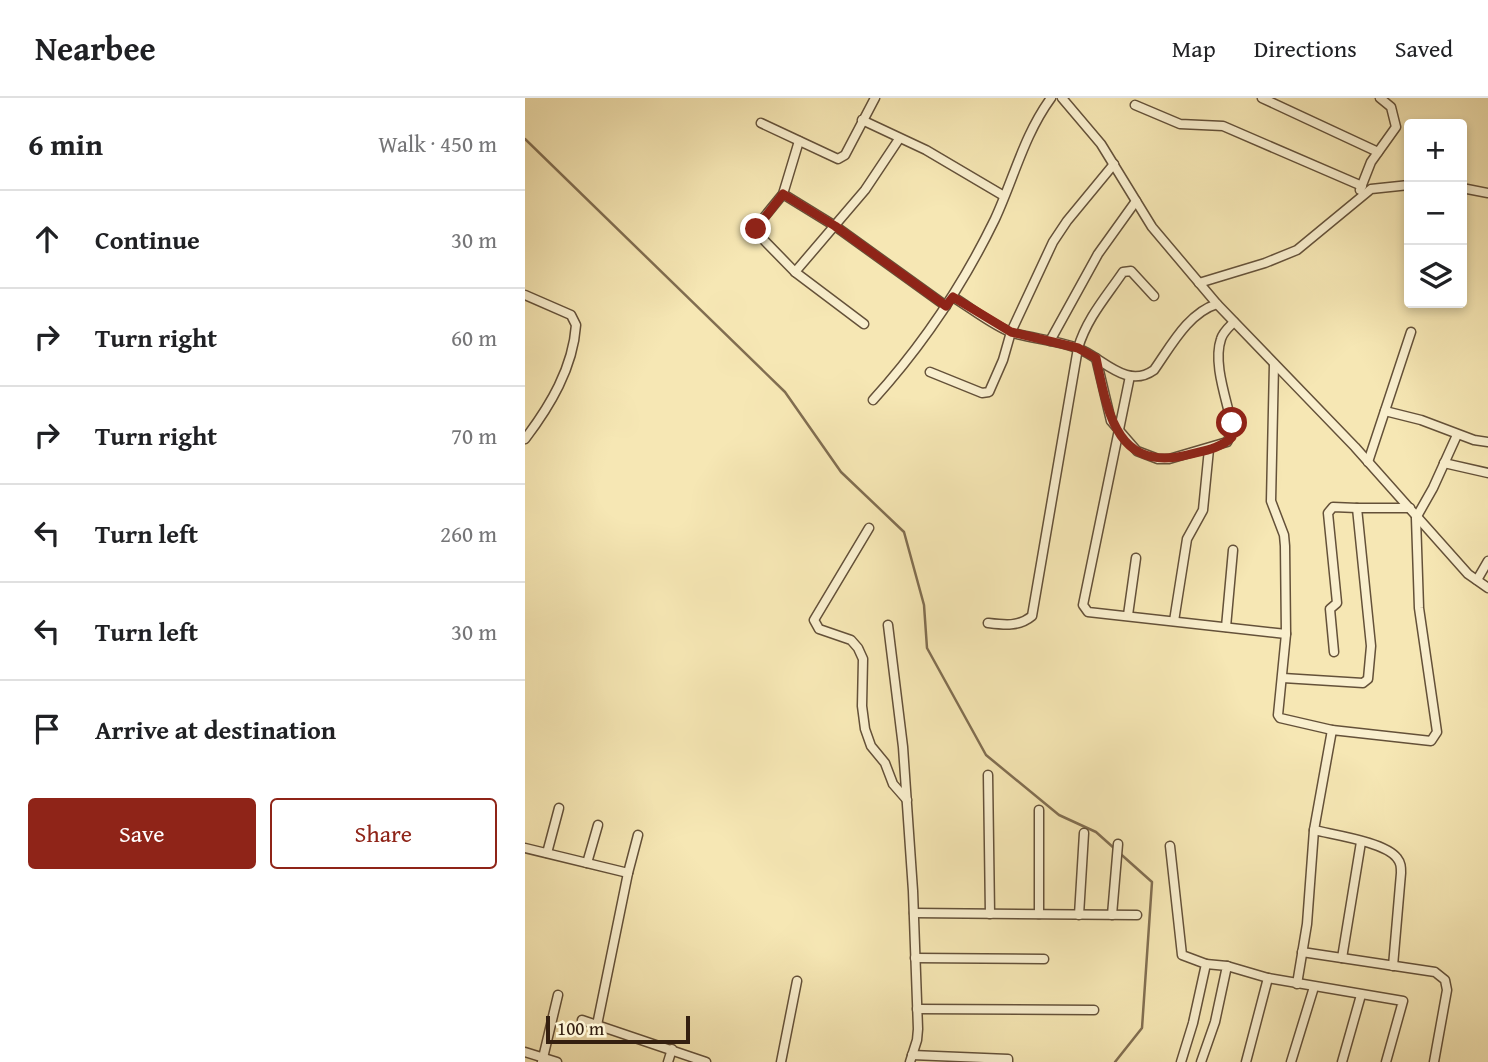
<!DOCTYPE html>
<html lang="en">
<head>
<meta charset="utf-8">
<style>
  :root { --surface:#fff; --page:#f6f6f6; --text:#202124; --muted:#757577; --line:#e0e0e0; --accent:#8f2418 }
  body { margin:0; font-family:"Gentium Book Plus",serif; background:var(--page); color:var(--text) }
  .controls { position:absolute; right:21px; top:21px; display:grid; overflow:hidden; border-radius:7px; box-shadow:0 4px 10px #0003 }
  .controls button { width:63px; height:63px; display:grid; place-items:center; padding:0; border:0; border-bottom:2px solid var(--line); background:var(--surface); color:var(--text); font:35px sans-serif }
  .scale { position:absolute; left:21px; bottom:18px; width:144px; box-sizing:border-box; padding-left:7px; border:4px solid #341f10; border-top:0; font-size:19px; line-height:24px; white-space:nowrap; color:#341f10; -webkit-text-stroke:5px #f9efce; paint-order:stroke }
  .stop { position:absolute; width:21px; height:21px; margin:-16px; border:5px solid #8f2418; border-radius:50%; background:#fff }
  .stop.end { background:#8f2418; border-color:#fff; box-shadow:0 2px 7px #0008 }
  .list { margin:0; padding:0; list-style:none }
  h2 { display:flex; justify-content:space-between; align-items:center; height:91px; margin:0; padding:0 28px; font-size:30px }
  h2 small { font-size:23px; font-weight:400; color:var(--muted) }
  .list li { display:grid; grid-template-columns:46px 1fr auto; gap:21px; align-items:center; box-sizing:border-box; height:98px; padding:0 28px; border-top:2px solid var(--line) }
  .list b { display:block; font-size:26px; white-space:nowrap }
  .list em { font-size:23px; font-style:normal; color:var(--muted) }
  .actions { display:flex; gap:14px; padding:21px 28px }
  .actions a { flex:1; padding:16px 0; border:2px solid var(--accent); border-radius:7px; text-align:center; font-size:24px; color:var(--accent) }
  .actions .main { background:var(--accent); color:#fff }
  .icon { flex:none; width:38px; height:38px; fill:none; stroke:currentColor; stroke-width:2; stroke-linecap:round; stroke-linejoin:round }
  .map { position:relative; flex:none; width:963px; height:964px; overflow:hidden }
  header { display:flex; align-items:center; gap:42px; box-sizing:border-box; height:98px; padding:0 35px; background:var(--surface); border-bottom:2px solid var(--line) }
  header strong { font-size:33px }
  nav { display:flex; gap:38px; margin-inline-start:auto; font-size:24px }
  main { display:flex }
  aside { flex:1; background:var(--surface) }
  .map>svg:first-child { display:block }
</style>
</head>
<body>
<header>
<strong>Nearbee</strong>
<nav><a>Map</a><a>Directions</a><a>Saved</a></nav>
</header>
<main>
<aside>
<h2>6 min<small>Walk · 450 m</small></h2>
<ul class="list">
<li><svg class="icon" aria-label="ahead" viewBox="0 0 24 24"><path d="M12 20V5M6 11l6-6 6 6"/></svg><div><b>Continue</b></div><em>30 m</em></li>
<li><svg class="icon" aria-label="right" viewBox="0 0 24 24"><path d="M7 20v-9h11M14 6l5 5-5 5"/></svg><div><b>Turn right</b></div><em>60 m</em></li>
<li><svg class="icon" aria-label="right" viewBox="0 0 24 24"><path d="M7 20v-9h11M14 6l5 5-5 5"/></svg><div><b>Turn right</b></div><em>70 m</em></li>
<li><svg class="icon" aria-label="left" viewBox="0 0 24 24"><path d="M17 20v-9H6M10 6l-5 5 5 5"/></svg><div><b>Turn left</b></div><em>260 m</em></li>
<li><svg class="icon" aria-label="left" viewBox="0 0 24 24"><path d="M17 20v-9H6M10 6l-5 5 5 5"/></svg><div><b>Turn left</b></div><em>30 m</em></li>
<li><svg class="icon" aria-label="arrive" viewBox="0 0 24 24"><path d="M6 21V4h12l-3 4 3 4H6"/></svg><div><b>Arrive at destination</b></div></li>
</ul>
<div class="actions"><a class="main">Save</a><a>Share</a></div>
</aside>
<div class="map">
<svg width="963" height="964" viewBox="0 0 963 964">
  <rect width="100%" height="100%" fill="#f6e7b4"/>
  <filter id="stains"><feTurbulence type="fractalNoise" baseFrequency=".00286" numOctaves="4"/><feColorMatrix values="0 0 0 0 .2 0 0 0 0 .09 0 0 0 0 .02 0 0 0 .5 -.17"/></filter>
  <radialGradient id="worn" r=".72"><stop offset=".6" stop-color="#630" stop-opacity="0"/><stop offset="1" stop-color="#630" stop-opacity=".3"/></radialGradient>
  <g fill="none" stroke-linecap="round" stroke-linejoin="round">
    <polyline stroke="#816e51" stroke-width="2.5" points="0,41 260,294 316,374 379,434 399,507 402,550 461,657 534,717 571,734 627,784 617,930 590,964"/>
    <defs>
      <g id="minor">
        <polyline points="537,0 576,46 627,129 692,206 830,349 943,476 963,490"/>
        <polyline points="737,0 853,54"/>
        <polyline points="610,7 655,26 698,28 837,88"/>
        <polyline points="337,22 401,52 479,98"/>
        <polyline points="236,25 313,61 320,57 350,0"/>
        <polyline points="274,43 258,96 232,128 231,134 270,174 339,226"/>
        <polyline points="937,90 963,95"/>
        <polyline points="835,92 846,64 871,29 866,9 855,0"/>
        <polyline points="258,96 310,128 421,208"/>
        <polyline points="270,174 340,92 374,41"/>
        <polyline points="674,185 740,165 772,152 846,91 884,87"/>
        <path d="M0,197L46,217L51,227C48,270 25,308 0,341"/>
        <path d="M428,199C446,210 470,229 488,235C509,241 531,242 552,250C577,259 601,292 629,272C646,248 663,215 692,206"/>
        <polyline points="525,243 573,156 611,103"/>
        <path d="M571,260L586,323L612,353L633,361H644L702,344L708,333C704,307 687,267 696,241C698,234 704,229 709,224"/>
        <polyline points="749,266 746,403 759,437 760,448 761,536 753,617 755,620 807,632"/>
        <polyline points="405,274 457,295 464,294 478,262 486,234 528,144 542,123 589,66"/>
        <polyline points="605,278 558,507 563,514 761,536"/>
        <path d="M348,302C397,248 438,187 470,121C489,80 499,37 526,0"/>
        <polyline points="860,313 896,322 949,342 963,344"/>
        <polyline points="843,364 886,234"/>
        <polyline points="919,365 963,375"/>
        <polyline points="344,430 289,522 294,531 326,542 333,550 338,561 337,608 340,631 346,648 360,665 368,686 382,702"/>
        <polyline points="952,482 963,463"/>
        <polyline points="603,517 611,460"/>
        <polyline points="649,523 662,441 678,412 684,351"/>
        <path d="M463,525C479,527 494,529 507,518L553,250C562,220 581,199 598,174L606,173L629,198"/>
        <polyline points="363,527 378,649 388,793 393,931 392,942 385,964"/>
        <polyline points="701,529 708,452"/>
        <polyline points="809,554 805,511 812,505 803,415 808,409 832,410"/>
        <polyline points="758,580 838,585 843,581 846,548 832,410 885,410"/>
        <polyline points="463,677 465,816"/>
        <polyline points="514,712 514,816"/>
        <path d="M789,732C809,737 860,744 872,760C876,765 876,769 876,775L868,868"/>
        <polyline points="645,748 657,857 681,866 668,925 656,964"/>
        <polyline points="0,750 103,775"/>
        <polyline points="22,755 34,710"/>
        <polyline points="62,765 73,727"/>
        <polyline points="389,815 612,817"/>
        <polyline points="554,817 559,735"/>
        <polyline points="587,817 593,746"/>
        <polyline points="777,854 910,874 920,882 922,892 909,964"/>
        <polyline points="390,860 519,861"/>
        <polyline points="817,860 836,744"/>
        <polyline points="702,868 743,880 721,964"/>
        <polyline points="743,880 878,903 861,964"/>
        <polyline points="772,886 782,826 789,732 807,632 906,643 912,634 894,510 891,420 908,390 932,337"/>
        <polyline points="392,911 569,912"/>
        <polyline points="57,922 181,964"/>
        <polyline points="72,927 103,775 113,737"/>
        <polyline points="0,954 32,964"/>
        <polyline points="387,957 483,961 483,964"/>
        <polyline points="17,964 33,897"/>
        <polyline points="143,964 147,951"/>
        <polyline points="256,964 272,883"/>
        <polyline points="676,964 690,924 702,868 681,866"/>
        <polyline points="766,964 789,889"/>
        <polyline points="817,964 836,897"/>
      </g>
    </defs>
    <use href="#minor" stroke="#645139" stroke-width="11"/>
    <use href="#minor" stroke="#f9efce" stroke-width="8"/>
  </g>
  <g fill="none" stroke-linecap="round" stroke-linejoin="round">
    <path stroke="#8f2418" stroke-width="9" d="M231,131L258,96L310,128L421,208L428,199L486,234L553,250L571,260C582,312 591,375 662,357C677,353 695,351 707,339V325"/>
  </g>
  <rect width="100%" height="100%" filter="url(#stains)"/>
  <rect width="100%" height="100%" fill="url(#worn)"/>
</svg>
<div class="controls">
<button>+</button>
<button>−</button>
<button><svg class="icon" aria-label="layers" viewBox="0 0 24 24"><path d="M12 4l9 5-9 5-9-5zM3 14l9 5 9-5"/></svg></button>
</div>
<div class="scale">100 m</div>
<div class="stop" style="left:707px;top:325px"></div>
<div class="stop end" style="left:231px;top:131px"></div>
</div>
</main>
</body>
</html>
